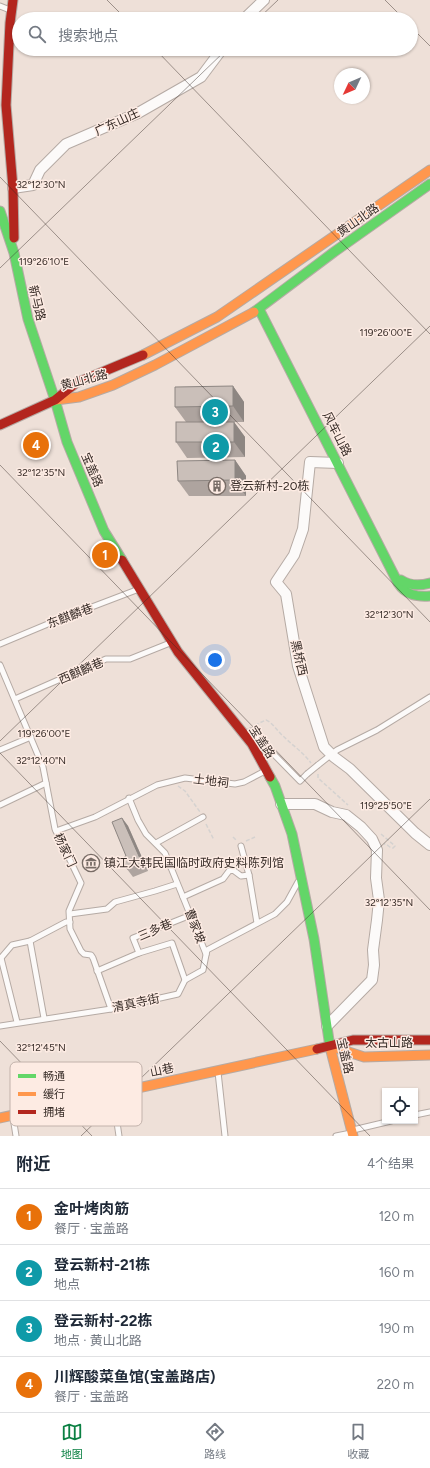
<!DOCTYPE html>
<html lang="zh">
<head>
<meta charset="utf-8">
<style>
  :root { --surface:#fff; --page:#f2f2f3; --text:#1f2937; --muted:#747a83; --line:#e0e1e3; --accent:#0b8043 }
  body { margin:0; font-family:Figtree,"Noto Sans SC",sans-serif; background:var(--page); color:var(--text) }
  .controls { position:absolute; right:12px; bottom:12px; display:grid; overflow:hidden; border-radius:0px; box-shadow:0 1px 3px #0004 }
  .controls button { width:36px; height:36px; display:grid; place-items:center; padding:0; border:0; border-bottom:1px solid var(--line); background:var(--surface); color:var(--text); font:20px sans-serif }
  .compass { position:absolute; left:334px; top:68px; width:36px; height:36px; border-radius:50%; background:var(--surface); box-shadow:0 1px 3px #0004; rotate:226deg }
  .you { position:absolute; left:215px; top:660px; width:14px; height:14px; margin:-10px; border:3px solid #fff; border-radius:50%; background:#1a73e8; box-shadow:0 0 0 6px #1a73e833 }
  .badge { display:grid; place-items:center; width:26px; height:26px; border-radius:50%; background:var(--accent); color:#fff; font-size:13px; font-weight:700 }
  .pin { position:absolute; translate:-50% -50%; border:2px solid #fff; box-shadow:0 1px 4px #0006 }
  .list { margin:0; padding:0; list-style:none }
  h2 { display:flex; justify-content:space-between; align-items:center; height:52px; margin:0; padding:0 16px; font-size:17px }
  h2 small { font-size:13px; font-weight:400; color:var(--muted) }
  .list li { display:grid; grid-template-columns:26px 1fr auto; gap:12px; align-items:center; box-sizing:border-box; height:56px; padding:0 16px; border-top:1px solid var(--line) }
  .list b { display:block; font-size:15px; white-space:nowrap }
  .list p { margin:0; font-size:13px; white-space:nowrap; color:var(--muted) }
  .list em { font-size:13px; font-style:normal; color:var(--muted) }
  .icon { flex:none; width:22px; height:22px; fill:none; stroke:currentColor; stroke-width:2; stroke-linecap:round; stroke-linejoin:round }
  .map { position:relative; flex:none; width:430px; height:1136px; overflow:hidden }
  .search { position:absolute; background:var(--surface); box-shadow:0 1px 3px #0004; left:12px; right:12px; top:12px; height:44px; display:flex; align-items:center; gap:10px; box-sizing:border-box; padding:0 14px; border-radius:22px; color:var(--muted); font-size:15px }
  .sheet { height:276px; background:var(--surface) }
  nav { display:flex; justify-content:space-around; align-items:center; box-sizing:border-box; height:56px; border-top:1px solid var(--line); background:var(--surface); font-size:11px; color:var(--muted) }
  nav a { display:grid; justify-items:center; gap:2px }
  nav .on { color:var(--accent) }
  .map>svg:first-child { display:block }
</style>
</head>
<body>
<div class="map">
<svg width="430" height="1136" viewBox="0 0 430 1136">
  <rect width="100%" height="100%" fill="#eee0d8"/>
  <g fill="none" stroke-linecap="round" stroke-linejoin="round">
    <defs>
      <g id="lane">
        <polyline points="0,6 10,10"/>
        <polyline points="0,644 55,621 139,589"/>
        <polyline points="0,665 43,767 55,829 81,883 69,911 70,929 81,951 84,954 91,955 93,958 111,1009"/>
        <polyline points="15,699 106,659 130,659 170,643"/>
        <polyline points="249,732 251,731 300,781 307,774"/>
        <polyline points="0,750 31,737"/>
        <polyline points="318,765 337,750 377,730 430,697"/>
        <polyline points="129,798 138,820 146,834 165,853 183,897 223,879 229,871 233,870 241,876 249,875"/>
        <polyline points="0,805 46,783"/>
        <polyline points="56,831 95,817 157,785 185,778 235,784 244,782 265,771"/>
        <polyline points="156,843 203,817"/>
        <polyline points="241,846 249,875 257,923"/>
        <polyline points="183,897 206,954"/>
        <polyline points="70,914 107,909 115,902 155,891 177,884"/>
        <polyline points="30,941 44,1018"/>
        <polyline points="139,953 172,943 185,980"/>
        <polyline points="1,958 12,945 30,941 66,922 70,922"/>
        <polyline points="1,958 17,1022"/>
        <polyline points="97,971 139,953 133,938 191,915"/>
        <polyline points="0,1026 111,1009 178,994 185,980 203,970 207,950 275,914 287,902 298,882"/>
        <polyline points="218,1072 225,1136"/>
        <polyline points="113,1095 119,1136"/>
        <polyline points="415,1115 430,1112"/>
        <polyline points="13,1117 16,1136"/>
        <polyline points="353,1130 391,1121"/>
        <polyline points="336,1136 351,1133"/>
      </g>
      <g id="street">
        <polyline points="244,19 264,0"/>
        <polyline points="13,188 33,185 40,170 66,144 138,113 201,77 222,49"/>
        <polyline points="338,463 310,462 303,529 294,555 276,582 286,594 298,666 324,747 334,757 350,769 415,833 430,845"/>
        <polyline points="281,804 315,804 332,812 346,815 361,827 372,839 377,850 376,878 379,900 377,920 373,950 374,965 372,980 327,1026"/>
      </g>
      <g id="fast">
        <polyline points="0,211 14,253 28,319 55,400 67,442 104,531 122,560"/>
        <path d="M259,309L398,583C406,595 416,597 430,596"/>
        <polyline points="254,312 334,252 430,184"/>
        <path d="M401,580C410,586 419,586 430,583"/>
        <polyline points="270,777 275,786 292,834 314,939 330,1047"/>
      </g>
      <g id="slow">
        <polyline points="143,355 217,317 430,170"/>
        <polyline points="56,400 79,397 113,385 155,365 254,312"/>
        <polyline points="330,1046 364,1057 430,1055"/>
        <polyline points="330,1047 353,1136"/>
        <polyline points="0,1118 317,1049"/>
      </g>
      <g id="jam">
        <polyline points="13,0 10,23 6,105 13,188 14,238"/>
        <polyline points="0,425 55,400 76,383 143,355"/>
        <polyline points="122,560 178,652 252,744 270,777"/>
        <polyline points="317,1049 353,1040 430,1040"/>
      </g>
    </defs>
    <use href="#lane" stroke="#b5aaa4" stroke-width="7"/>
    <use href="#street" stroke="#b5aaa4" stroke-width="12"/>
    <use href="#fast" stroke="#b5aaa4" stroke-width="11"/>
    <use href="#slow" stroke="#b5aaa4" stroke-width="11"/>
    <use href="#jam" stroke="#b5aaa4" stroke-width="11"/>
    <g stroke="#d5d2d0" stroke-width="1.5" stroke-dasharray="4 2" stroke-linecap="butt">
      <path d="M255,725L266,720C273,723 277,731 283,736C292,745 303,752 311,763"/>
      <polyline points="318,774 318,778 348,805"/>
      <polyline points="178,786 185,791 200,812"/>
      <polyline points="206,824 214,840"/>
      <path d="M381,834L395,846L393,848C389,848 388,844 384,844"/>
      <polyline points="233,837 237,841"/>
      <polyline points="246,841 255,837"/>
    </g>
    <use href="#lane" stroke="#fcfaf9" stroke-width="5"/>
    <use href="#street" stroke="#fcfaf9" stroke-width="10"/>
    <use href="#fast" stroke="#63d668" stroke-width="9"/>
    <use href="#slow" stroke="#ff974d" stroke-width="9"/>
    <use href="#jam" stroke="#b3261e" stroke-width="9"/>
    <defs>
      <polyline id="lane-bridge" points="307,774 318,765"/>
    </defs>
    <use href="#lane-bridge" stroke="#b5aaa4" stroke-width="7" stroke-linecap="butt"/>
    <use href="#lane-bridge" stroke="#fcfaf9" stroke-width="5"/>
  </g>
  <g fill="#aea49f">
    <polygon points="233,386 244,402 244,422 234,422 245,437 245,457 187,458 176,442 186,422 175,407"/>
    <polygon points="235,460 246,476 246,496 189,496 178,481"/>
    <polygon points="122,818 128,826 148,871 133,877 127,869"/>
  </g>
  <g fill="#8d8682">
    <polygon points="233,386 244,402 244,422 233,406"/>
    <polygon points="234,422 245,437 245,457 234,442"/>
    <polygon points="235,460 246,476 246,496 235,480"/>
    <polygon points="122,818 128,826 148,871 142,863"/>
  </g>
  <g fill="#cabfb9" stroke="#8d8682">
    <polygon points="233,386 233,406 175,407 175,387"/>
    <rect x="176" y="422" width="58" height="20"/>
    <polygon points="235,460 235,480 178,481 177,461"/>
    <polygon points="122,818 142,863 127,869 123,858 126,856 112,822"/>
  </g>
  <path fill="none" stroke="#382d28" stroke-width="1" stroke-opacity="0.45" d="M107,0L126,19M385,0L404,19M258,19L278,0M411,27L430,46M155,49L430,334M0,177L430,622M0,268L227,49M0,465L430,910M0,741L430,326M0,753L370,1136M0,1041L92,1136M81,1136L430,799"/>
  <defs>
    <symbol id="building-ring" viewBox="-11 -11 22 22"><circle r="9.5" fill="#fdebe3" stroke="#786c66" stroke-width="1.5"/><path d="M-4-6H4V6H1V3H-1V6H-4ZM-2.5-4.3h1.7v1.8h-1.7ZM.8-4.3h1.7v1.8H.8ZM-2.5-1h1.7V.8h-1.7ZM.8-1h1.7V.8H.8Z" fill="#786c66"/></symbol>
    <symbol id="museum-ring" viewBox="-11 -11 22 22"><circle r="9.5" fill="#fdebe3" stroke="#786c66" stroke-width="1.5"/><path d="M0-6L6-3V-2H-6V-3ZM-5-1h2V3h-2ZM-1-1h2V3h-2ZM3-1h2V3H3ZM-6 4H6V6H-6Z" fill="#786c66"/></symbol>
  </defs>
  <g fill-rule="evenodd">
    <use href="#building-ring" x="207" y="476" width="20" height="20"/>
    <use href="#museum-ring" x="81" y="853" width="20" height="20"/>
  </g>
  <g text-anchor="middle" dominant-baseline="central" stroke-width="3" stroke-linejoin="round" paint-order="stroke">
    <g font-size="12" fill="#382d28" stroke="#fdebe3">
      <text transform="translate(117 122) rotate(-25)">广东山庄</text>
      <text transform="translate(358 220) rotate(-35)">黄山北路</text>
      <text transform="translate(37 303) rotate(76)">新马路</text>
      <text transform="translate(84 380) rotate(-15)">黄山北路</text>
      <text transform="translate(337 434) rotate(63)">风车山路</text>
      <text transform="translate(92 470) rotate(67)">宝盖路</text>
      <text transform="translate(70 616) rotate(-21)">东麒麟巷</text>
      <text transform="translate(299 658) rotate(77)">黑桥西</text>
      <text transform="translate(81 671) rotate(-23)">西麒麟巷</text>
      <text transform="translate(262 742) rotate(57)">宝盖路</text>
      <text transform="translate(211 781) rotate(7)">土地祠</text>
      <text transform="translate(65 850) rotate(65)">杨家门</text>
      <text transform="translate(195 926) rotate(69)">曹家坡</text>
      <text transform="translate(155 930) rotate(-23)">三多巷</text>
      <text transform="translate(136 1003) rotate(-12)">清真寺街</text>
      <text x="389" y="1043">太古山路</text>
      <text transform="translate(345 1056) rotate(77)">宝盖路</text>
      <text transform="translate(162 1070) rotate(-12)">山巷</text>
    </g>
    <g font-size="12" fill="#382d28" stroke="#fdebe3" text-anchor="start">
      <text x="230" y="486">登云新村-20栋</text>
      <text x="104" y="863">镇江大韩民国临时政府史料陈列馆</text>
    </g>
  </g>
  <rect x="10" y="1062" width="132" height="64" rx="6" fill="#fdebe3" stroke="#c2b2ab" stroke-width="1"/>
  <rect x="18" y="1074" width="18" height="4" fill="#63d668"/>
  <rect x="18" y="1092" width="18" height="4" fill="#ff974d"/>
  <rect x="18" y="1110" width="18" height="4" fill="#b3261e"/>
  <g font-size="11" fill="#382d28">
    <text x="43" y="1080">畅通</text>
    <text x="43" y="1098">缓行</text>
    <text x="43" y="1116">拥堵</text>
  </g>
  <g font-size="10" text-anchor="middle" fill="#382d28" stroke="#fdebe3" stroke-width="3" stroke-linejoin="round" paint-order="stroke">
    <text x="41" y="188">32°12'30"N</text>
    <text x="44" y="265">119°26'10"E</text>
    <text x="386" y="336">119°26'00"E</text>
    <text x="41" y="476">32°12'35"N</text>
    <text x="389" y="618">32°12'30"N</text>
    <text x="44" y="737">119°26'00"E</text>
    <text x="41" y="764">32°12'40"N</text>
    <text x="386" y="809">119°25'50"E</text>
    <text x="389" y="906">32°12'35"N</text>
    <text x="41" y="1051">32°12'45"N</text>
  </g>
</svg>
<div class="controls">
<button><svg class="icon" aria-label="locate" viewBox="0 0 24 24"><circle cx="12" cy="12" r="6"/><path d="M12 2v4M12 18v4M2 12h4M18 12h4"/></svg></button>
</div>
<svg class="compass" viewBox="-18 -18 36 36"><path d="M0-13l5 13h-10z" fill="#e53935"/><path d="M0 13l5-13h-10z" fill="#747a83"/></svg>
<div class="you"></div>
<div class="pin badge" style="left:105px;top:555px;background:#e8710a">1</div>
<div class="pin badge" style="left:216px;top:447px;background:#0f9aa8">2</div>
<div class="pin badge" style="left:215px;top:412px;background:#0f9aa8">3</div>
<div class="pin badge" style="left:36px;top:445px;background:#e8710a">4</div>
<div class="search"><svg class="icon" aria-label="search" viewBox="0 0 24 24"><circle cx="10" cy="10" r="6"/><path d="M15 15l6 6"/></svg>搜索地点</div>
</div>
<section class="sheet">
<h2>附近<small>4个结果</small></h2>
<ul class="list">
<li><span class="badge" style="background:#e8710a">1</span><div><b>金叶烤肉筋</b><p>餐厅 · 宝盖路</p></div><em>120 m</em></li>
<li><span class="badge" style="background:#0f9aa8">2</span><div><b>登云新村-21栋</b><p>地点</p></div><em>160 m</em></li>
<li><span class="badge" style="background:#0f9aa8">3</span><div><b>登云新村-22栋</b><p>地点 · 黄山北路</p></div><em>190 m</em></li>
<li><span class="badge" style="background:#e8710a">4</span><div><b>川辉酸菜鱼馆(宝盖路店)</b><p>餐厅 · 宝盖路</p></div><em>220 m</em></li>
</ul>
</section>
<nav>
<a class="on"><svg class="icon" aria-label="map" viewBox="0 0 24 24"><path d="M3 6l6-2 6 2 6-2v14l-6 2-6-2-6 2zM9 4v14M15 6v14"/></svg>地图</a>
<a><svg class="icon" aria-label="directions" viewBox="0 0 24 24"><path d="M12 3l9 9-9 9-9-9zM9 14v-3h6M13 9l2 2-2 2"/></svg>路线</a>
<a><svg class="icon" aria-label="saved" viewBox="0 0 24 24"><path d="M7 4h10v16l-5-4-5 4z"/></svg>收藏</a>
</nav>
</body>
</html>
